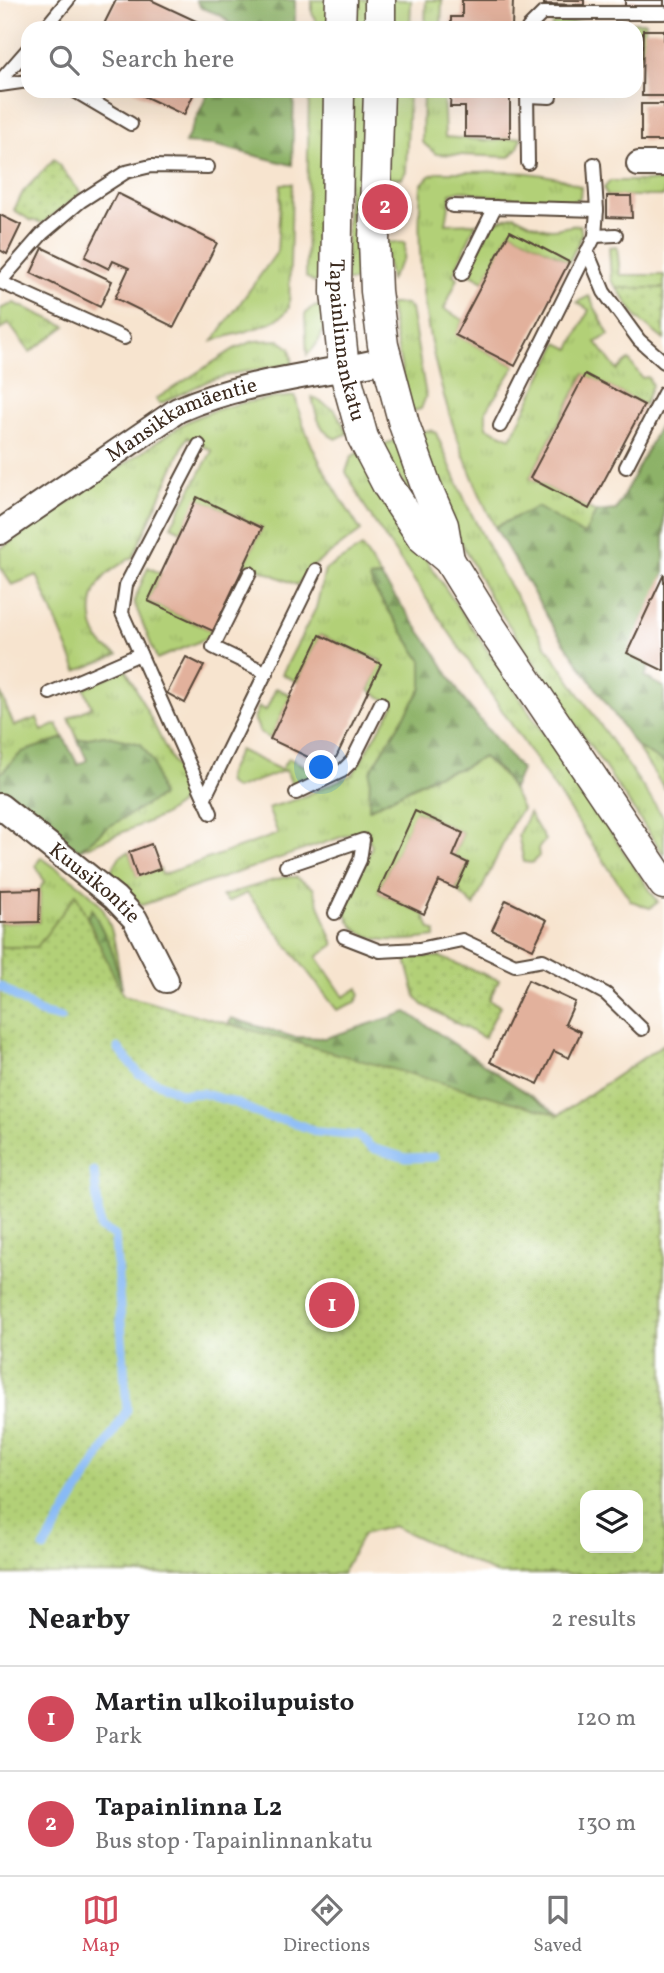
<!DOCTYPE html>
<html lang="en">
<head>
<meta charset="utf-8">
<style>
  :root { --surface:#fff; --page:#f2f2f2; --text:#202124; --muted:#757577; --line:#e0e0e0; --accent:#d1495b }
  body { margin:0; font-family:Vollkorn,serif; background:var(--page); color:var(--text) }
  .controls { position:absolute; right:21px; bottom:21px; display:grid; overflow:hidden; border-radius:14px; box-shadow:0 7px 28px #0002 }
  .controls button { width:63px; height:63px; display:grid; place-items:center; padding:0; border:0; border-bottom:2px solid var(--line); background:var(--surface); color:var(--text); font:35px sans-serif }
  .you { position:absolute; left:322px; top:768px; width:24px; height:24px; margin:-18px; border:5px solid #fff; border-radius:50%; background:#1a73e8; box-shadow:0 0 0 10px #1a73e833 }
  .badge { display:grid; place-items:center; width:46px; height:46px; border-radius:50%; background:var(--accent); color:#fff; font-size:23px; font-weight:700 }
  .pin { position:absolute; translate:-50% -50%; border:4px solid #fff; box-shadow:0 2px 7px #0006 }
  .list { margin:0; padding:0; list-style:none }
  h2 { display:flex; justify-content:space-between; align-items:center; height:91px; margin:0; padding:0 28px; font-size:30px }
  h2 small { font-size:23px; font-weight:400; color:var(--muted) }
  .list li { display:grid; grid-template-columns:46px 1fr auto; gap:21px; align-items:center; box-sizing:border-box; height:105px; padding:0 28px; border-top:2px solid var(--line) }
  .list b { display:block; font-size:26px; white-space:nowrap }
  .list p { margin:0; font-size:23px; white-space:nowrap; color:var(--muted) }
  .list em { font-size:23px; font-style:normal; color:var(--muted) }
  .icon { flex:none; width:38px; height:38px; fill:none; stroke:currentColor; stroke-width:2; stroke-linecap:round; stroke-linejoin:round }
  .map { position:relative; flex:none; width:664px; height:1574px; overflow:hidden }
  .search { position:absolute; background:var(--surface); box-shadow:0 7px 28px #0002; left:21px; right:21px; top:21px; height:77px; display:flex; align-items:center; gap:18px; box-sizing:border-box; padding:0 24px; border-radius:21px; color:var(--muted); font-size:26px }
  .sheet { height:301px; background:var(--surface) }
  nav { display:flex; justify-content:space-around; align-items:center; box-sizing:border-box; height:98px; border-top:2px solid var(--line); background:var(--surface); font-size:19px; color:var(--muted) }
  nav a { display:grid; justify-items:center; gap:4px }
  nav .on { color:var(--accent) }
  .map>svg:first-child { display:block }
</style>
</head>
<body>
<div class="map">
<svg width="664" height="1574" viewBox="0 0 664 1574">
  <defs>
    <pattern id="grass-tufts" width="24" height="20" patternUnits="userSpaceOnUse" patternTransform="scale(1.75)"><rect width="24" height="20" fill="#b2d077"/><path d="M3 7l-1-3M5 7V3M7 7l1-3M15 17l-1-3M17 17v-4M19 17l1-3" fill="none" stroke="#9ab366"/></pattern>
    <pattern id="forest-firs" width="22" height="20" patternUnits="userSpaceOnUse" patternTransform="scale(1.75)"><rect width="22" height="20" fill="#8db268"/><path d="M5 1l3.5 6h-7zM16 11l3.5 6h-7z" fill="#749155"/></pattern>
    <pattern id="park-dots" width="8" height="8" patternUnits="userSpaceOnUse" patternTransform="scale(1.75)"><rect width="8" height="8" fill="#b2d077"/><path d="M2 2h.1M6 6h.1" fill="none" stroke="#9ab366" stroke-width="1.8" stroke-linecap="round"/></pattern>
  </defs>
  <rect width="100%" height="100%" fill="#fff"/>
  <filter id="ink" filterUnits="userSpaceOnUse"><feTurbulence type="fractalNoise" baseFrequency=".0143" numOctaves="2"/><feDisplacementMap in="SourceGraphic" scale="14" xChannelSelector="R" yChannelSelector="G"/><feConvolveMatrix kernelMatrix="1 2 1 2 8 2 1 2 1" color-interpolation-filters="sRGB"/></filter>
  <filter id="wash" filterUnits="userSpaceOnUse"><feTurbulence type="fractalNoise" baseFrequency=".00686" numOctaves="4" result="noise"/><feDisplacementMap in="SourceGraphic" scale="28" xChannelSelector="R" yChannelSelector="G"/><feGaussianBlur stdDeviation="1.57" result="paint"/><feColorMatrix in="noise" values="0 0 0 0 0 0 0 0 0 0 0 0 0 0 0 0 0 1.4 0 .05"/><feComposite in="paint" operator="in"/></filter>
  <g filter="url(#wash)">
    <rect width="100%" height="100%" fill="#f7e4cf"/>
    <g fill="url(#grass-tufts)" stroke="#767d4a" stroke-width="2">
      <polygon points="312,0 333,0 332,25 317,23 312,13"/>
      <polygon points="352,0 371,0 370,28 352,28"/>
      <polygon points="390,0 411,0 410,28 390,28"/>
      <polygon points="426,0 442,0 441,28 425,28"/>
      <polygon points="309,91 332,91 326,281 314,282 306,277"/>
      <polygon points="350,91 370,91 365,281 346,281"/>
      <polygon points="389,91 409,91 406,171 402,178 387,178"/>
      <polygon points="423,91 443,91 445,137 493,141 521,137 518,148 510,157 436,154 422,142"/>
      <path d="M439,172C483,173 542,166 581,187L580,198L571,202L488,196L462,190L451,193L446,224L476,223L453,275L458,278L444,309L463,320L456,335L515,366L486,411V427L511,438L558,343L570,349L589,310L577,302L589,296L609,335L596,342L617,370L629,360L642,378L648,377L652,385L644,405L584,374L530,478L596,512L584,536L537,508L495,527C443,421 412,304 421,185L429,176Z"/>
      <polygon points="610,181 664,181 664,196 607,196 604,188"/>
      <path d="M281,184H292L289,308C278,327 234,333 213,341L277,252Z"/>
      <path d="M514,215C525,220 539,229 552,229C561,229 570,225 580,225L582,235L569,262L510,231L484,281L468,272L492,223Z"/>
      <polygon points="384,242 405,243 404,257 390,280"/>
      <polygon points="617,246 620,275 664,275 664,288 617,288 611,280 609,247"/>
      <polygon points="14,303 66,326 30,352 9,324 0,330 0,309"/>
      <polygon points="389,304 406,304 411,309 426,396 421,409 410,412"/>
      <path d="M325,305C326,327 323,340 307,355L305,316C308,307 316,306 325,305Z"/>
      <polygon points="279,340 290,348 293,364 236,373 208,381 160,404 156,399 234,349 254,341"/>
      <path d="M295,396C306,446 334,488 361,531L309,569L297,585L245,563L262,528L198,498L181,531L171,526L212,451L187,437L133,557C121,564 106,572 99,584C88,602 89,631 104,646C108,650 114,652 118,655L77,671L37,575L12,585L0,567V549L186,422C223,404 254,400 295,396Z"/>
      <path d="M312,397L335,410L348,433L336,439C319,432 316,414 312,397Z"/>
      <polygon points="430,430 436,433 467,505 500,570 545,644 664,818 664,855 490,597 456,533 416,433"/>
      <polygon points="398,439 433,530 380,446"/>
      <polygon points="359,452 408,533 658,902 650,908 631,901 369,514 346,472 351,457"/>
      <path d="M362,547L381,577L370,578L373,587L422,661V688L370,772V809L436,775L462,768L483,757C503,773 511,785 522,809L513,822L474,906L456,889L468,863L453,856L463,833L416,811L378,892L424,914L430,929L436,932L435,937C404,941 354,949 345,910L372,846L365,829L142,905L109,874L120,856L129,852L137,876L160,869L162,875L278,834L268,808L298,799L353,774L394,705L369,690L381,661L320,635L297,682L282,674L316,608L325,570Z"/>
      <polygon points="148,567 161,574 148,601 213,631 210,637 157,659 134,602"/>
      <polygon points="126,669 188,793 178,805 162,816 79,850 105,829 104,735 78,740 69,718 92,707 84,688"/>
      <polygon points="276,688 291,695 270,739 260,732 254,718 259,707 266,710"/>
      <polygon points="0,692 14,726 37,718 42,731 57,724 64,738 22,752 0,774"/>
      <polygon points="636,746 664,763 664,788"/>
      <polygon points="239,750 281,770 288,758 321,774 293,787 286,770 235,789 228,784 227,776"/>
      <polygon points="529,813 545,840 538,849 539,856 532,863 524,862 518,835"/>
      <path d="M41,857C61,873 92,889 104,911C116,934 117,963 122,987L108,1006L0,1036V923L39,922L40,889L44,881L36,865Z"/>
      <polygon points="284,877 296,877 313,888 334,945 317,957 344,997 358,988 360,995 356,1002 337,1010 247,893 228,902 222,896"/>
    </g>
    <g fill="url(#forest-firs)" stroke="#646e43" stroke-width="2">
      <path d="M196,0H295V28H231C228,15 212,12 201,8Z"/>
      <polygon points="209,91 294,91 292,165 214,145 185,143"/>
      <polygon points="664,417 664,574 650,664 645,677 664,687 664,763 636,746 552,625 495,527 537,507 584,535 596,512 616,510"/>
      <polygon points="381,577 435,652 463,699 521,770 513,789 501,772 483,757 462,768 436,775 369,809 370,772 422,688 422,661 373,587 370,578"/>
      <polygon points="104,735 141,744 153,762 161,796 105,829 79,850 23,810 0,789 0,774 22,752 64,738 78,765 87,760 78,740"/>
      <polygon points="92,909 110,945 122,987 50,970 72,946"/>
      <polygon points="407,1012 559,1115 657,1049 598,1157 224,1036 231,1018 293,1037 326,1038"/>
    </g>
    <g fill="url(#park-dots)" stroke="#767d4a" stroke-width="2" fill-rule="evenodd">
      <polygon points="553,22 645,22 643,54 636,55 636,28 552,28"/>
      <polygon points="54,159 81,193 43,223 30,220 14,210 23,192"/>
      <polygon points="617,288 664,288 664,340 638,319"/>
      <path d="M76,894L123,995L559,1115L664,1044V1574H497L393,1526L363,1534L342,1574H0V947H37ZM585,1495H638V1548H585Z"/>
      <polygon points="415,957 440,957 499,980 489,1000 500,1006 484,1038 423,1005 416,997 406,960"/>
    </g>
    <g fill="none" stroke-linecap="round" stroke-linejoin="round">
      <g stroke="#88baf5" stroke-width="9">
        <polyline points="0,986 40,1013 61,1018"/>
        <polyline points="118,1048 139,1074 182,1094 202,1093 236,1103 266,1117 286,1120 318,1132 358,1136 372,1148 406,1158 434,1157"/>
        <polyline points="44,1548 127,1410 115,1236 100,1228 94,1171"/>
      </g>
    </g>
    <g id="blocks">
      <g fill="#e2b19c">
        <polygon points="116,0 151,0 211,28 102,28"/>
        <polygon points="462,0 513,0 512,28 451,28 451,17 462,17"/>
        <polygon points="544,0 584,0 584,5 544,4"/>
        <rect x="625" y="0" width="39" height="7"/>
        <polygon points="643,30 664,30 664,96 642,96"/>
        <polygon points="133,91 195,91 184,115"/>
        <polygon points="451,91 496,91 496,98 510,98 510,138 465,137 465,107 450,107"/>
        <rect x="641" y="104" width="23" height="37"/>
        <polygon points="117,193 217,243 174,327 115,298 129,268 113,261 109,269 85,257"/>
        <polygon points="607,196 631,196 632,218 607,217"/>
        <polygon points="0,215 21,225 7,254 0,250"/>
        <polygon points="510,231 569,262 515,366 455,335"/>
        <polygon points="43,248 112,281 100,307 31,273"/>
        <polygon points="585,374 644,405 589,509 530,478"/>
        <polygon points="197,497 262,528 213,631 148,601"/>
        <polygon points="664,574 664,671 627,653"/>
        <polygon points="320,635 381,664 331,768 270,739"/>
        <polygon points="186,657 204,666 185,703 167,693"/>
        <polygon points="415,811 463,833 453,856 468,863 456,889 439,881 424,914 378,892"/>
        <polygon points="151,844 160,869 137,877 129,852"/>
        <polygon points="40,889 39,922 0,923 0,890"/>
        <polygon points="506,900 547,920 533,949 492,930"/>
        <polygon points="528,980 575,1002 565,1024 581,1032 569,1058 554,1051 538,1084 490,1062"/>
      </g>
    </g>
  </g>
  <g filter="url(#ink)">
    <use href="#blocks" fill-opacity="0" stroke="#574639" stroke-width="2"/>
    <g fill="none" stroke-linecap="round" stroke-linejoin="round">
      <defs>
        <g id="service">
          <polyline points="45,28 68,0"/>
          <polyline points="528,28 543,13 664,13"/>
          <polyline points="0,81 28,49"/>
          <polyline points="0,85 28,81"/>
          <polyline points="75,91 131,124"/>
          <polyline points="527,91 528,163"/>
          <polyline points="527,96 550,97"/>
          <polyline points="452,206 597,210"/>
          <polyline points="595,236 616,235"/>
          <polyline points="587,251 604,292 639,340 664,362"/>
          <polyline points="462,274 495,207"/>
          <polyline points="0,282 42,234 81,201 126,172 151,166 208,167"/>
          <polyline points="0,282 124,338"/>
          <polyline points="500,426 595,236 597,210 594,164"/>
          <polyline points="199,445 126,585 122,613 211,813"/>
          <polyline points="626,467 664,393"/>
          <polyline points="250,573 213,647 267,673"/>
          <polyline points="50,693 140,654"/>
          <polyline points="296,793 342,771 352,761 381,703"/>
          <polyline points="204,799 316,570"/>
          <polyline points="286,866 363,840 360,860 335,913"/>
          <polyline points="344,937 380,951 419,949 462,940 515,965 543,960 606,994 642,1029"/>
        </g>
        <g id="minor">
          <polyline points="639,164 664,164"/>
          <path id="s1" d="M0,532L178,410C244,381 317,375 387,360"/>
          <path id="s2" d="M0,806L115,898L135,919L166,980"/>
        </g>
        <g id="tertiary">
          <polyline points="340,28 341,0"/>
          <polyline points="380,28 380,0"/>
          <path id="s3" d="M339,91L336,292L344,369L363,438L388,486L422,537L449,560L488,623L664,884"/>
          <polyline points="379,91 374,241 376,291 383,345 404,424 426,486 443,525 449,560"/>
        </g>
      </defs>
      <use href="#service" stroke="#574639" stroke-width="16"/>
      <use href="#minor" stroke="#574639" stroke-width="28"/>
      <use href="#tertiary" stroke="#574639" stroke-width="33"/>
      <use href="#service" stroke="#fff" stroke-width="12"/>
      <use href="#minor" stroke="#fff" stroke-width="24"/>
      <use href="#tertiary" stroke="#fff" stroke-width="30"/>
    </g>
  </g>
  <g text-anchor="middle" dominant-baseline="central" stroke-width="5" stroke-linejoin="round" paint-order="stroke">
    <g font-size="21" fill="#3b2a1e" stroke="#fff">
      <text stroke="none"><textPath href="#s3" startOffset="250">Tapainlinnankatu</textPath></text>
      <text stroke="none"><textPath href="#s1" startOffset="215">Mansikkamäentie</textPath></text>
      <text stroke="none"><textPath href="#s2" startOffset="122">Kuusikontie</textPath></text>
    </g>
  </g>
</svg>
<div class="controls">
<button><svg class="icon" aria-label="layers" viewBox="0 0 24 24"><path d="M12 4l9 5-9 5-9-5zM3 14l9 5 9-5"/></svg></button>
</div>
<div class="you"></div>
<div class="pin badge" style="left:332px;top:1305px">1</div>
<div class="pin badge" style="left:385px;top:207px">2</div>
<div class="search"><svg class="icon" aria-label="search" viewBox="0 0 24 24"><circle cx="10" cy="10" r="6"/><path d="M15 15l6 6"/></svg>Search here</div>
</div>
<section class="sheet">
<h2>Nearby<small>2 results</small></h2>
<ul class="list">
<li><span class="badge">1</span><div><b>Martin ulkoilupuisto</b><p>Park</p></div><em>120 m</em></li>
<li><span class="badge">2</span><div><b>Tapainlinna L2</b><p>Bus stop · Tapainlinnankatu</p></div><em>130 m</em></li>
</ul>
</section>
<nav>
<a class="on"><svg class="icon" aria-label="map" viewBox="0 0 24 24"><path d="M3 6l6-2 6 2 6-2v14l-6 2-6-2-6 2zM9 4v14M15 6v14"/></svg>Map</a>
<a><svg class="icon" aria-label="directions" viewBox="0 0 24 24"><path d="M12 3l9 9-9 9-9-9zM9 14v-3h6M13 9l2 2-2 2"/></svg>Directions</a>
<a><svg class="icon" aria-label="saved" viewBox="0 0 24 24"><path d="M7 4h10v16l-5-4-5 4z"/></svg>Saved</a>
</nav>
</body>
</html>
